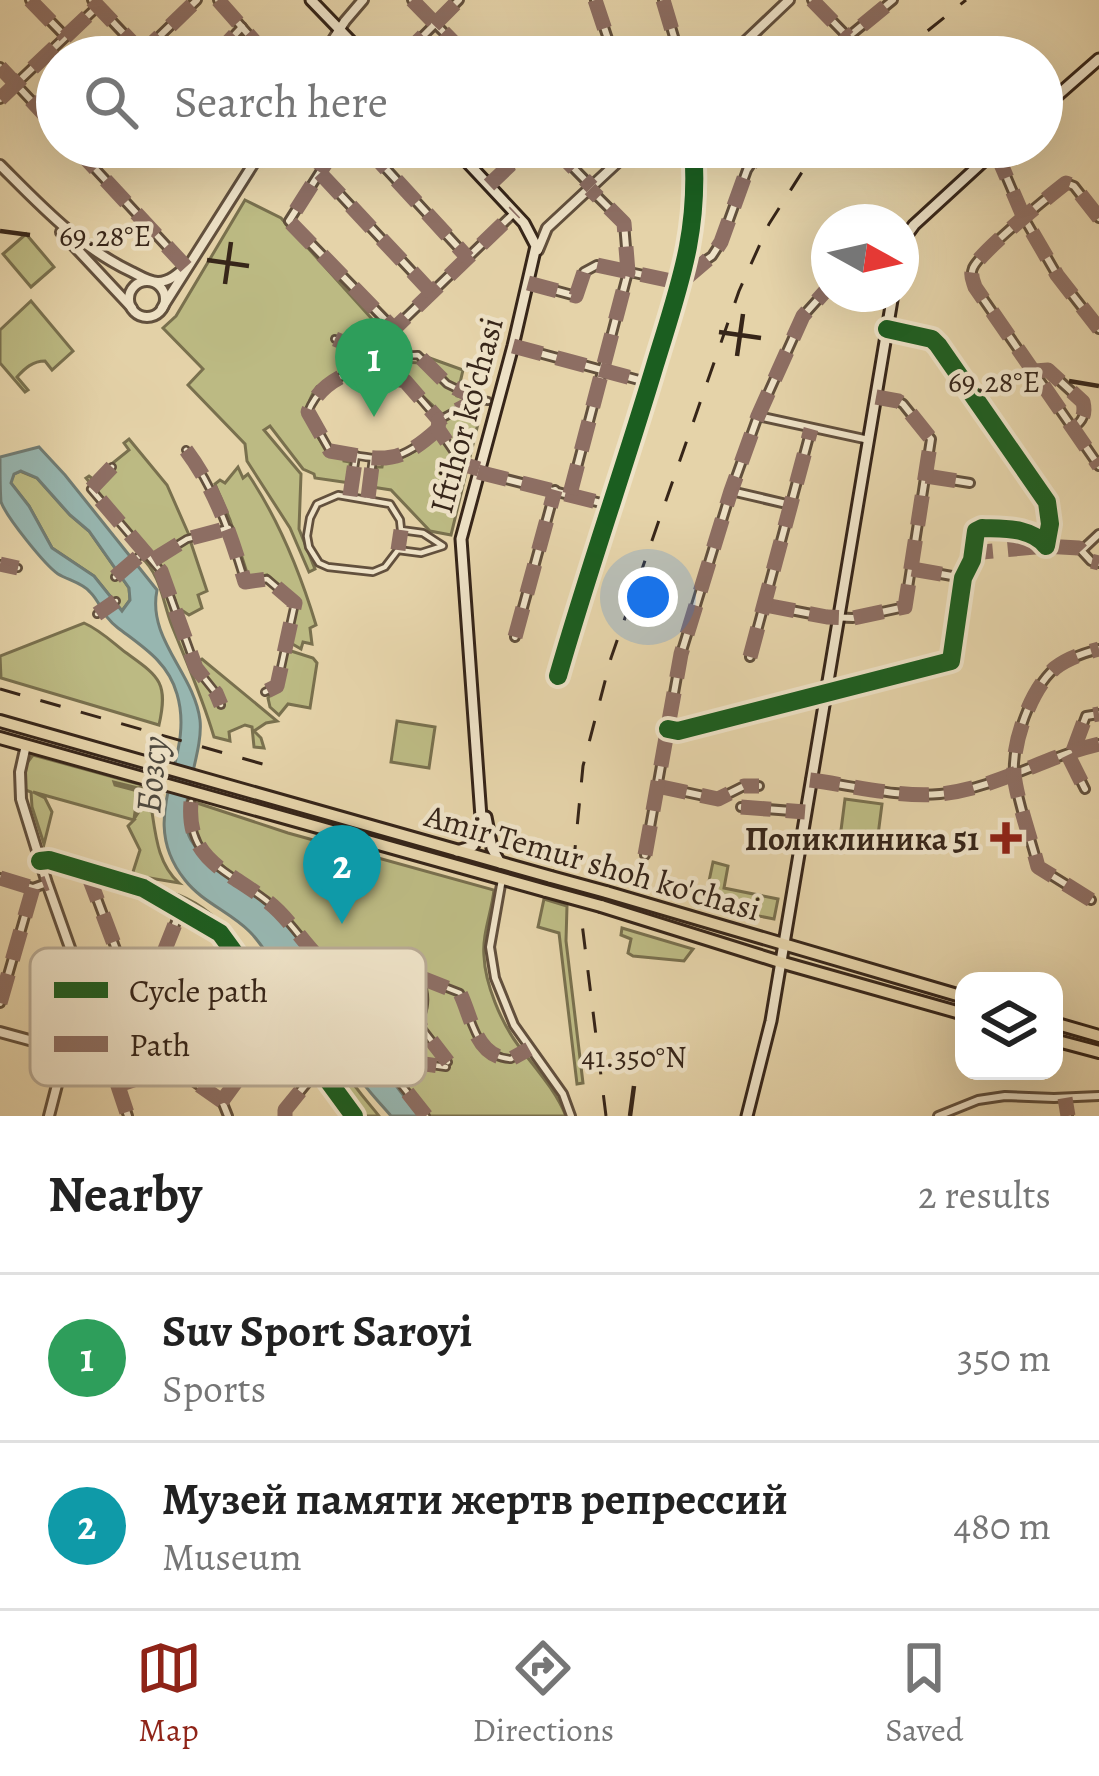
<!DOCTYPE html>
<html lang="en">
<head>
<meta charset="utf-8">
<style>
  :root { --surface:#fff; --page:#f6f6f6; --text:#222; --muted:#767676; --line:#e0e0e0; --accent:#8f2418 }
  body { margin:0; font-family:Alegreya,serif; background:var(--page); color:var(--text) }
  .controls { position:absolute; right:36px; bottom:36px; display:grid; overflow:hidden; border-radius:24px; box-shadow:0 12px 48px #0002 }
  .controls button { width:108px; height:108px; display:grid; place-items:center; padding:0; border:0; border-bottom:3px solid var(--line); background:var(--surface); color:var(--text); font:60px sans-serif }
  .compass { position:absolute; left:811px; top:204px; width:108px; height:108px; border-radius:50%; background:var(--surface); box-shadow:0 12px 48px #0002; rotate:98deg }
  .you { position:absolute; left:648px; top:597px; width:42px; height:42px; margin:-30px; border:9px solid #fff; border-radius:50%; background:#1a73e8; box-shadow:0 0 0 18px #1a73e833 }
  .badge { display:grid; place-items:center; width:78px; height:78px; border-radius:50%; background:var(--accent); color:#fff; font-size:39px; font-weight:700 }
  .pin { position:absolute; translate:-50% -99px; filter:drop-shadow(0 3px 6px #0008) }
  .pin::after { content:''; position:absolute; top:63px; width:42px; height:36px; background:inherit; clip-path:polygon(0 0,100% 0,50% 100%) }
  .list { margin:0; padding:0; list-style:none }
  h2 { display:flex; justify-content:space-between; align-items:center; height:156px; margin:0; padding:0 48px; font-size:51px }
  h2 small { font-size:39px; font-weight:400; color:var(--muted) }
  .list li { display:grid; grid-template-columns:78px 1fr auto; gap:36px; align-items:center; box-sizing:border-box; height:168px; padding:0 48px; border-top:3px solid var(--line) }
  .list b { display:block; font-size:45px; white-space:nowrap }
  .list p { margin:0; font-size:39px; white-space:nowrap; color:var(--muted) }
  .list em { font-size:39px; font-style:normal; color:var(--muted) }
  .icon { flex:none; width:66px; height:66px; fill:none; stroke:currentColor; stroke-width:2; stroke-linecap:round; stroke-linejoin:round }
  .map { position:relative; flex:none; width:1099px; height:1116px; overflow:hidden }
  .search { position:absolute; background:var(--surface); box-shadow:0 12px 48px #0002; left:36px; right:36px; top:36px; height:132px; display:flex; align-items:center; gap:30px; box-sizing:border-box; padding:0 42px; border-radius:66px; color:var(--muted); font-size:45px }
  .sheet { height:492px; background:var(--surface) }
  nav { display:flex; justify-content:space-around; align-items:center; box-sizing:border-box; height:168px; border-top:3px solid var(--line); background:var(--surface); font-size:33px; color:var(--muted) }
  nav a { display:grid; justify-items:center; gap:6px }
  nav .on { color:var(--accent) }
  .map>svg:first-child { display:block }
</style>
</head>
<body>
<div class="map">
<svg width="1099" height="1116" viewBox="0 0 1099 1116">
  <rect width="100%" height="100%" fill="#e5d3a9"/>
  <filter id="stains"><feTurbulence type="fractalNoise" baseFrequency=".00167" numOctaves="4"/><feColorMatrix values="0 0 0 0 .2 0 0 0 0 .09 0 0 0 0 .02 0 0 0 .5 -.17"/></filter>
  <radialGradient id="worn" r=".72"><stop offset=".6" stop-color="#630" stop-opacity="0"/><stop offset="1" stop-color="#630" stop-opacity=".3"/></radialGradient>
  <g fill="#bcba83" stroke="#79704e" stroke-width="3">
    <path d="M245,200L281,218L390,339L376,353L363,341L348,368L320,389L317,387C298,413 312,428 328,452L344,456V461L350,462V483L315,478L314,474L303,469L270,426L264,430L301,474L299,529L315,569L309,572L290,528L247,461L245,444L188,385L203,369L163,328L176,316Z"/>
    <polygon points="26,234 54,267 31,287 3,254"/>
    <path d="M31,301L73,351L52,370L45,361C33,361 25,368 17,377L28,390L25,392L0,363V330Z"/>
    <path d="M424,356L463,370L457,396L483,403L451,535L430,531L391,490L372,487L373,473L376,472L377,467H382L383,461C406,461 427,443 444,429L441,423L445,417L398,373L400,362L422,363Z"/>
    <polygon points="129,439 167,485 189,535 157,553 152,554 147,551 86,478 89,476 93,479 129,450 124,443"/>
    <path d="M238,467L243,478L248,474C279,520 300,572 316,625L310,628L312,644L303,642L301,649L289,642L297,602L267,575L249,579L230,520L215,484L220,480L225,483Z"/>
    <polygon points="20,471 37,478 70,515 89,531 129,588 130,600 122,611 94,576 52,548 29,506 10,482 14,474"/>
    <polygon points="190,540 207,591 198,595 202,608 189,615 183,611 179,623 175,600 159,561"/>
    <path d="M145,555C170,581 179,629 193,664L202,659L277,721L266,723L254,731L261,738L264,748L254,747L252,727L245,725L229,732L230,741L214,737C203,699 187,663 172,626C162,601 162,576 140,556Z"/>
    <path d="M84,623C100,630 111,641 125,652C158,676 169,681 159,725L1,678L0,656Z"/>
    <polygon points="291,651 313,658 317,663 310,708 288,704 279,715 270,707 268,698 279,684 287,652"/>
    <polygon points="397,721 435,727 429,768 391,762"/>
    <path d="M33,755L146,786L138,788L114,782L115,785L138,791L134,819L142,807L152,812C156,839 159,865 179,883L132,875L140,850L128,826L134,820L33,792L45,798L52,812L44,844L32,807L31,792L23,789L24,767Z"/>
    <polygon points="845,799 882,804 877,843 840,838"/>
    <path d="M194,802L288,833L494,890C492,911 482,934 484,956C485,984 501,1022 518,1045C535,1068 555,1089 566,1116H423L378,1054L379,1048C413,1034 436,1026 424,985L408,973L317,954L275,904L234,877L200,843L193,825Z"/>
    <polygon points="713,862 728,866 724,888 778,899 774,919 704,905"/>
    <path d="M153,889C216,895 248,957 282,1003L281,1006H279L224,932Z"/>
    <polygon points="544,899 567,906 566,941 583,1083 577,1084 559,933 538,927"/>
    <polygon points="622,928 693,949 684,961 633,956 628,953 631,939 621,935"/>
    <path d="M354,1002C350,1015 340,1025 338,1038C334,1068 362,1094 379,1116H360L321,1063C330,1050 343,1035 339,1016Z"/>
  </g>
  <path fill="#97b6b0" stroke="#707c74" stroke-width="3" fill-rule="evenodd" d="M39,447L65,475L157,590C147,639 194,673 200,720C204,754 174,811 191,840C209,870 243,884 269,906C288,921 303,944 318,962L396,972C408,974 415,977 420,989C433,1026 388,1028 371,1047L373,1055L419,1116H391C373,1094 327,1054 355,1025C364,1016 379,1014 388,1005L386,998C360,985 331,1001 305,991C278,981 269,950 249,931C230,912 202,902 185,880C133,815 197,761 177,694C168,662 143,647 118,628C101,615 102,604 90,592C83,583 68,580 58,574C45,565 7,518 1,502C0,490 0,470 0,457ZM21,471L37,478L70,515L89,531L129,588L130,600L122,611L94,576L52,548L29,506L11,483L14,474Z"/>
  <g fill="none" stroke-linecap="round" stroke-linejoin="round">
    <defs>
      <g id="pedestrian">
        <path d="M335,339C363,351 388,357 418,355L447,384L478,399"/>
        <path d="M438,429C396,467 383,460 330,451L308,412C316,391 334,378 355,371L405,381L439,420"/>
        <path d="M186,450C216,490 231,536 245,582L267,579L295,603L277,686L265,692"/>
        <polyline points="112,467 91,489 161,571 196,668 216,693 221,705"/>
        <polyline points="479,469 462,464 438,429 439,420 478,399 488,401"/>
        <polygon points="338,495 390,504 400,520 401,530 423,533 443,546 421,553 398,550 385,567 373,572 328,567 319,563 309,547 307,536 310,518 317,504"/>
        <polyline points="350,496 356,455"/>
        <polyline points="368,498 373,458"/>
        <polyline points="153,560 187,539 229,528"/>
        <polyline points="0,564 18,568"/>
        <polyline points="115,577 145,551"/>
        <polyline points="97,614 116,601"/>
        <path d="M191,802C186,861 228,870 267,901C287,916 301,940 319,958L407,967L419,977L460,993C473,1020 475,1057 511,1059L529,1049"/>
        <path d="M417,1022C427,1008 426,993 419,977"/>
        <polyline points="385,1064 377,1051 379,1044 417,1022 448,1062"/>
        <polyline points="426,1116 385,1064 390,1059 446,1067"/>
      </g>
      <g id="minor">
        <polyline points="30,0 65,36"/>
        <polyline points="92,0 146,57"/>
        <polyline points="218,0 255,42 274,57"/>
        <polyline points="412,0 468,57"/>
        <polyline points="595,0 614,57"/>
        <polyline points="663,0 680,57"/>
        <polyline points="812,0 848,37"/>
        <polyline points="138,57 197,0"/>
        <polyline points="214,57 242,27"/>
        <polyline points="243,57 257,43"/>
        <polyline points="402,57 459,0"/>
        <polyline points="527,57 534,50"/>
        <polyline points="830,57 848,37 893,0"/>
        <polyline points="0,67 57,128"/>
        <polyline points="0,99 98,6"/>
        <polyline points="75,147 186,267"/>
        <polyline points="162,147 170,151 181,147"/>
        <polyline points="336,147 289,221 394,329 515,212"/>
        <polyline points="366,147 468,258"/>
        <polyline points="553,147 592,187"/>
        <polyline points="995,150 1024,218 1057,275 1099,329"/>
        <polyline points="320,173 432,293"/>
        <polyline points="489,185 529,147"/>
        <path d="M1099,218L1074,186L1066,183C1049,196 980,252 973,268C970,276 973,280 975,287L1099,466"/>
        <polyline points="683,281 694,268 712,256 721,242 747,170 762,147"/>
        <polyline points="528,283 576,296 584,272 597,265 681,283"/>
        <polyline points="513,346 650,383"/>
        <path d="M1035,371L1048,370L1083,402C1086,414 1083,421 1073,428"/>
        <polyline points="758,416 869,440"/>
        <polyline points="478,472 613,506"/>
        <polyline points="926,476 970,483"/>
        <polyline points="731,491 791,505"/>
        <polyline points="570,494 628,272 624,223 590,189"/>
        <polyline points="1046,546 1079,548 1091,561 1099,563"/>
        <polyline points="1084,548 1099,534"/>
        <polyline points="913,569 963,578"/>
        <polyline points="765,605 827,617 853,618 905,607 931,439 903,404 898,401 876,397"/>
        <polyline points="515,637 555,490"/>
        <polyline points="750,657 811,429"/>
        <path d="M558,676C588,571 624,469 655,365C679,286 700,232 693,147"/>
        <path d="M668,729L678,731L951,661L963,578L972,560L976,531L982,528C1004,529 1032,527 1046,546L1050,524L1047,502L938,345L932,339L887,329"/>
        <polyline points="1073,751 1086,716 1099,714"/>
        <polyline points="1068,755 1085,789"/>
        <path d="M810,780C850,785 900,798 940,794C995,789 1046,756 1099,744"/>
        <polyline points="657,786 718,799 744,786 759,786"/>
        <polyline points="741,807 805,812"/>
        <polyline points="645,855 681,654 731,491 758,416 803,316 829,287"/>
        <polyline points="87,872 135,1000"/>
        <polyline points="0,878 33,888 47,883"/>
        <polyline points="502,879 490,947 495,978 514,1025 563,1094 571,1116"/>
        <path d="M1091,900L1038,867C1031,839 1017,801 1014,774C1012,742 1031,689 1055,668C1068,658 1084,653 1099,649"/>
        <polyline points="160,962 171,966 204,1018 173,1067"/>
        <polyline points="87,995 160,962 181,909"/>
        <polyline points="0,1003 33,888"/>
        <polyline points="103,1041 128,1116"/>
        <polyline points="118,1085 173,1067 222,1101 228,1116"/>
        <polyline points="1065,1098 1068,1116"/>
        <polyline points="222,1101 283,1018"/>
        <polyline points="285,1116 285,1110 319,1068"/>
        <polyline points="938,1116 978,1100 1005,1096 1054,1098 1099,1096"/>
      </g>
      <g id="tertiary">
        <polyline points="322,57 345,21 363,0"/>
        <polyline points="729,57 789,0"/>
        <path d="M0,165C41,206 79,247 132,272C140,276 149,282 158,282C171,282 181,271 190,263"/>
        <polyline points="61,232 132,308"/>
        <polyline points="538,250 547,228 634,147"/>
        <circle cx="147" cy="299" r="18"/>
        <polyline points="162,308 264,147"/>
        <polyline points="40,861 49,860 143,888 220,933 354,1116"/>
        <polyline points="0,1032 66,1050 103,1041 47,883 21,799 20,772 26,745"/>
        <polyline points="49,1116 66,1050"/>
      </g>
      <g id="secondary">
        <polyline points="311,0 366,57"/>
        <polyline points="1042,109 1099,59"/>
        <polyline points="453,147 524,223 536,246 513,346 461,539 482,831 473,846 457,851"/>
        <polyline points="901,250 906,236 914,225 999,147"/>
        <polyline points="486,817 492,848 500,863"/>
        <polyline points="747,1116 771,1021 893,294"/>
      </g>
      <g id="primary">
        <polyline points="0,721 551,877"/>
        <polyline points="0,738 546,891"/>
        <polyline points="606,892 964,997"/>
        <polyline points="601,906 780,962 964,1014"/>
        <polyline points="1054,1023 1099,1036"/>
        <polyline points="1054,1040 1099,1052"/>
      </g>
    </defs>
    <use href="#pedestrian" stroke="#62503d" stroke-width="10"/>
    <use href="#minor" stroke="#62503d" stroke-width="12"/>
    <use href="#tertiary" stroke="#62503d" stroke-width="14"/>
    <use href="#secondary" stroke="#362519" stroke-width="15"/>
    <use href="#primary" stroke="#362519" stroke-width="16"/>
    <use href="#pedestrian" stroke="#eee2c7" stroke-width="4.5"/>
    <use href="#minor" stroke="#eee2c7" stroke-width="6"/>
    <use href="#tertiary" stroke="#eee2c7" stroke-width="8"/>
    <use href="#secondary" stroke="#eee2c7" stroke-width="9"/>
    <use href="#primary" stroke="#e5d3a9" stroke-width="10"/>
    <g stroke="#362519" stroke-width="3" stroke-dasharray="21 21" stroke-linecap="butt">
      <polyline points="895,57 966,0"/>
      <polyline points="0,689 273,767"/>
      <polyline points="606,1116 574,859 583,766 611,658 739,291 769,224 818,147"/>
    </g>
    <defs>
      <g id="primary-bridge">
        <polyline points="551,877 606,892"/>
        <polyline points="546,891 601,906"/>
      </g>
    </defs>
    <use href="#primary-bridge" stroke="#362519" stroke-width="16" stroke-linecap="butt"/>
    <use href="#primary-bridge" stroke="#e5d3a9" stroke-width="10"/>
    <g stroke="#8d6e63" stroke-width="15" stroke-dasharray="30 15" stroke-linecap="butt">
      <polyline points="30,0 65,36"/>
      <polyline points="92,0 146,57"/>
      <polyline points="218,0 255,42 274,57"/>
      <polyline points="412,0 468,57"/>
      <polyline points="595,0 614,57"/>
      <polyline points="663,0 680,57"/>
      <polyline points="812,0 848,37"/>
      <polyline points="138,57 197,0"/>
      <polyline points="214,57 242,27"/>
      <polyline points="402,57 459,0"/>
      <polyline points="527,57 534,50"/>
      <polyline points="830,57 848,37 893,0"/>
      <polyline points="0,67 57,128"/>
      <polyline points="0,99 98,6"/>
      <polyline points="75,147 186,267"/>
      <polyline points="162,147 170,151 181,147"/>
      <polyline points="336,147 289,221 394,329 515,212"/>
      <polyline points="366,147 468,258"/>
      <polyline points="553,147 592,187"/>
      <polyline points="995,150 1024,218 1057,275 1099,329"/>
      <polyline points="320,173 432,293"/>
      <polyline points="489,185 529,147"/>
      <path d="M1099,218L1074,186L1066,183C1049,196 980,252 973,268C970,276 973,280 975,287L1099,466"/>
      <polyline points="685,279 712,256 721,242 747,170 762,147"/>
      <polyline points="528,283 576,296 584,272 597,265 681,283"/>
      <path d="M335,339C363,351 388,357 418,355L447,384L478,399"/>
      <polyline points="513,346 650,383"/>
      <path d="M1035,371L1048,370L1083,402C1086,414 1082,422 1072,429"/>
      <path d="M438,429C396,467 383,460 330,451L308,412C316,391 334,378 355,371L405,381L439,420"/>
      <path d="M186,450C216,490 231,536 245,582L267,579L295,603L277,686L265,692"/>
      <polyline points="112,467 91,489 161,571 196,668 216,693 221,705"/>
      <polyline points="479,469 462,464 438,429 439,420 478,399 488,401"/>
      <polyline points="478,472 613,506"/>
      <polyline points="926,476 970,483"/>
      <polyline points="570,494 628,272 624,223 590,189"/>
      <polyline points="350,496 356,455"/>
      <polyline points="368,498 373,458"/>
      <polyline points="398,550 401,530"/>
      <polyline points="153,560 187,539 229,528"/>
      <polyline points="0,564 18,568"/>
      <polyline points="969,566 982,552 1046,546 1079,548 1091,561 1099,563"/>
      <polyline points="912,569 963,578"/>
      <polyline points="115,577 145,551"/>
      <polyline points="765,605 827,617 853,618 905,607 931,439 903,404 898,401 876,397"/>
      <polyline points="97,614 116,601"/>
      <polyline points="515,637 555,490"/>
      <polyline points="750,657 811,429"/>
      <polyline points="1073,751 1086,716 1099,714"/>
      <polyline points="1068,755 1085,789"/>
      <path d="M810,780C850,785 900,798 940,794C995,789 1046,756 1099,744"/>
      <polyline points="657,786 718,799 744,786 759,786"/>
      <path d="M191,802C186,861 228,870 267,901C287,916 301,940 319,958L407,967L419,977L460,993C473,1020 475,1057 511,1059L529,1049"/>
      <polyline points="741,807 805,812"/>
      <polyline points="645,855 681,654 731,491 758,416 803,316 829,287"/>
      <polyline points="87,872 135,1000"/>
      <polyline points="0,878 33,888 47,883"/>
      <path d="M1091,900L1038,867C1031,839 1017,801 1014,774C1012,742 1031,689 1055,668C1068,658 1084,653 1099,649"/>
      <polyline points="160,962 171,966 204,1018 173,1067"/>
      <polyline points="87,995 160,962 181,909"/>
      <polyline points="0,1003 33,888"/>
      <polyline points="103,1041 128,1116"/>
      <polyline points="385,1064 377,1051 379,1044 417,1022 448,1062"/>
      <polyline points="118,1085 173,1067 222,1101 228,1116"/>
      <polyline points="1065,1098 1068,1116"/>
      <polyline points="222,1101 283,1018"/>
      <polyline points="285,1116 285,1110 319,1068"/>
      <polyline points="426,1116 385,1064 390,1059 446,1067"/>
    </g>
    <defs>
      <g id="cycleway">
        <path d="M558,676C588,571 624,469 655,365C679,286 700,232 693,147"/>
        <path d="M668,729L678,731L951,661L963,578L972,560L976,531L982,528C1004,529 1032,527 1046,546L1050,524L1047,502L938,345L932,339L887,329"/>
        <polyline points="40,861 49,860 143,888 220,933 354,1116"/>
      </g>
    </defs>
    <use href="#cycleway" stroke="#eee2c7" stroke-width="26"/>
    <use href="#cycleway" stroke="#1b5e20" stroke-width="18"/>
  </g>
  <path fill="none" stroke="#362519" stroke-width="4.5" d="M0,231L30,235M207,260L249,266M225,284L231,242M719,332L761,338M737,356L743,314M1069,381L1099,386M630,1116L634,1086"/>
  <path fill="#8f2418" stroke="#eee2c7" stroke-width="4.5" d="M1000 820h12v12h12v12h-12v12h-12v-12h-12v-12h12z"/>
  <g text-anchor="middle" dominant-baseline="central" stroke-width="9" stroke-linejoin="round" paint-order="stroke">
    <g font-size="33" fill="#362519" stroke="#eee2c7">
      <text transform="translate(466 415) rotate(-75)">Iftihor ko'chasi</text>
      <text transform="translate(593 862) rotate(16)">Amir Temur shoh ko'chasi</text>
    </g>
    <g font-size="33" font-weight="bold" fill="#362519" stroke="#eee2c7" text-anchor="end">
      <text x="979" y="838">Поликлиника 51</text>
    </g>
    <g font-size="36" font-style="italic" fill="#4e493f" stroke="#eee2c7">
      <text transform="translate(151 775) rotate(-85)">Бозсу</text>
    </g>
  </g>
  <rect x="30" y="948" width="396" height="138" rx="18" fill="#eee2c7" stroke="#b7a993" stroke-width="3"/>
  <rect x="54" y="982" width="54" height="16" fill="#1b5e20"/>
  <rect x="54" y="1036" width="54" height="16" fill="#8d6e63"/>
  <g font-size="33" fill="#362519">
    <text x="129" y="1002">Cycle path</text>
    <text x="129" y="1056">Path</text>
  </g>
  <g font-size="30" text-anchor="middle" fill="#362519" stroke="#eee2c7" stroke-width="9" stroke-linejoin="round" paint-order="stroke">
    <text x="105" y="246">69.28°E</text>
    <text x="994" y="392">69.28°E</text>
    <text x="634" y="1067">41.350°N</text>
  </g>
  <rect width="100%" height="100%" filter="url(#stains)"/>
  <rect width="100%" height="100%" fill="url(#worn)"/>
</svg>
<div class="controls">
<button><svg class="icon" aria-label="layers" viewBox="0 0 24 24"><path d="M12 4l9 5-9 5-9-5zM3 14l9 5 9-5"/></svg></button>
</div>
<svg class="compass" viewBox="-18 -18 36 36"><path d="M0-13l5 13h-10z" fill="#e53935"/><path d="M0 13l5-13h-10z" fill="#767676"/></svg>
<div class="you"></div>
<div class="pin badge" style="left:374px;top:417px;background:#2e9e5b">1</div>
<div class="pin badge" style="left:342px;top:924px;background:#0f9aa8">2</div>
<div class="search"><svg class="icon" aria-label="search" viewBox="0 0 24 24"><circle cx="10" cy="10" r="6"/><path d="M15 15l6 6"/></svg>Search here</div>
</div>
<section class="sheet">
<h2>Nearby<small>2 results</small></h2>
<ul class="list">
<li><span class="badge" style="background:#2e9e5b">1</span><div><b>Suv Sport Saroyi</b><p>Sports</p></div><em>350 m</em></li>
<li><span class="badge" style="background:#0f9aa8">2</span><div><b>Музей памяти жертв репрессий</b><p>Museum</p></div><em>480 m</em></li>
</ul>
</section>
<nav>
<a class="on"><svg class="icon" aria-label="map" viewBox="0 0 24 24"><path d="M3 6l6-2 6 2 6-2v14l-6 2-6-2-6 2zM9 4v14M15 6v14"/></svg>Map</a>
<a><svg class="icon" aria-label="directions" viewBox="0 0 24 24"><path d="M12 3l9 9-9 9-9-9zM9 14v-3h6M13 9l2 2-2 2"/></svg>Directions</a>
<a><svg class="icon" aria-label="saved" viewBox="0 0 24 24"><path d="M7 4h10v16l-5-4-5 4z"/></svg>Saved</a>
</nav>
</body>
</html>
